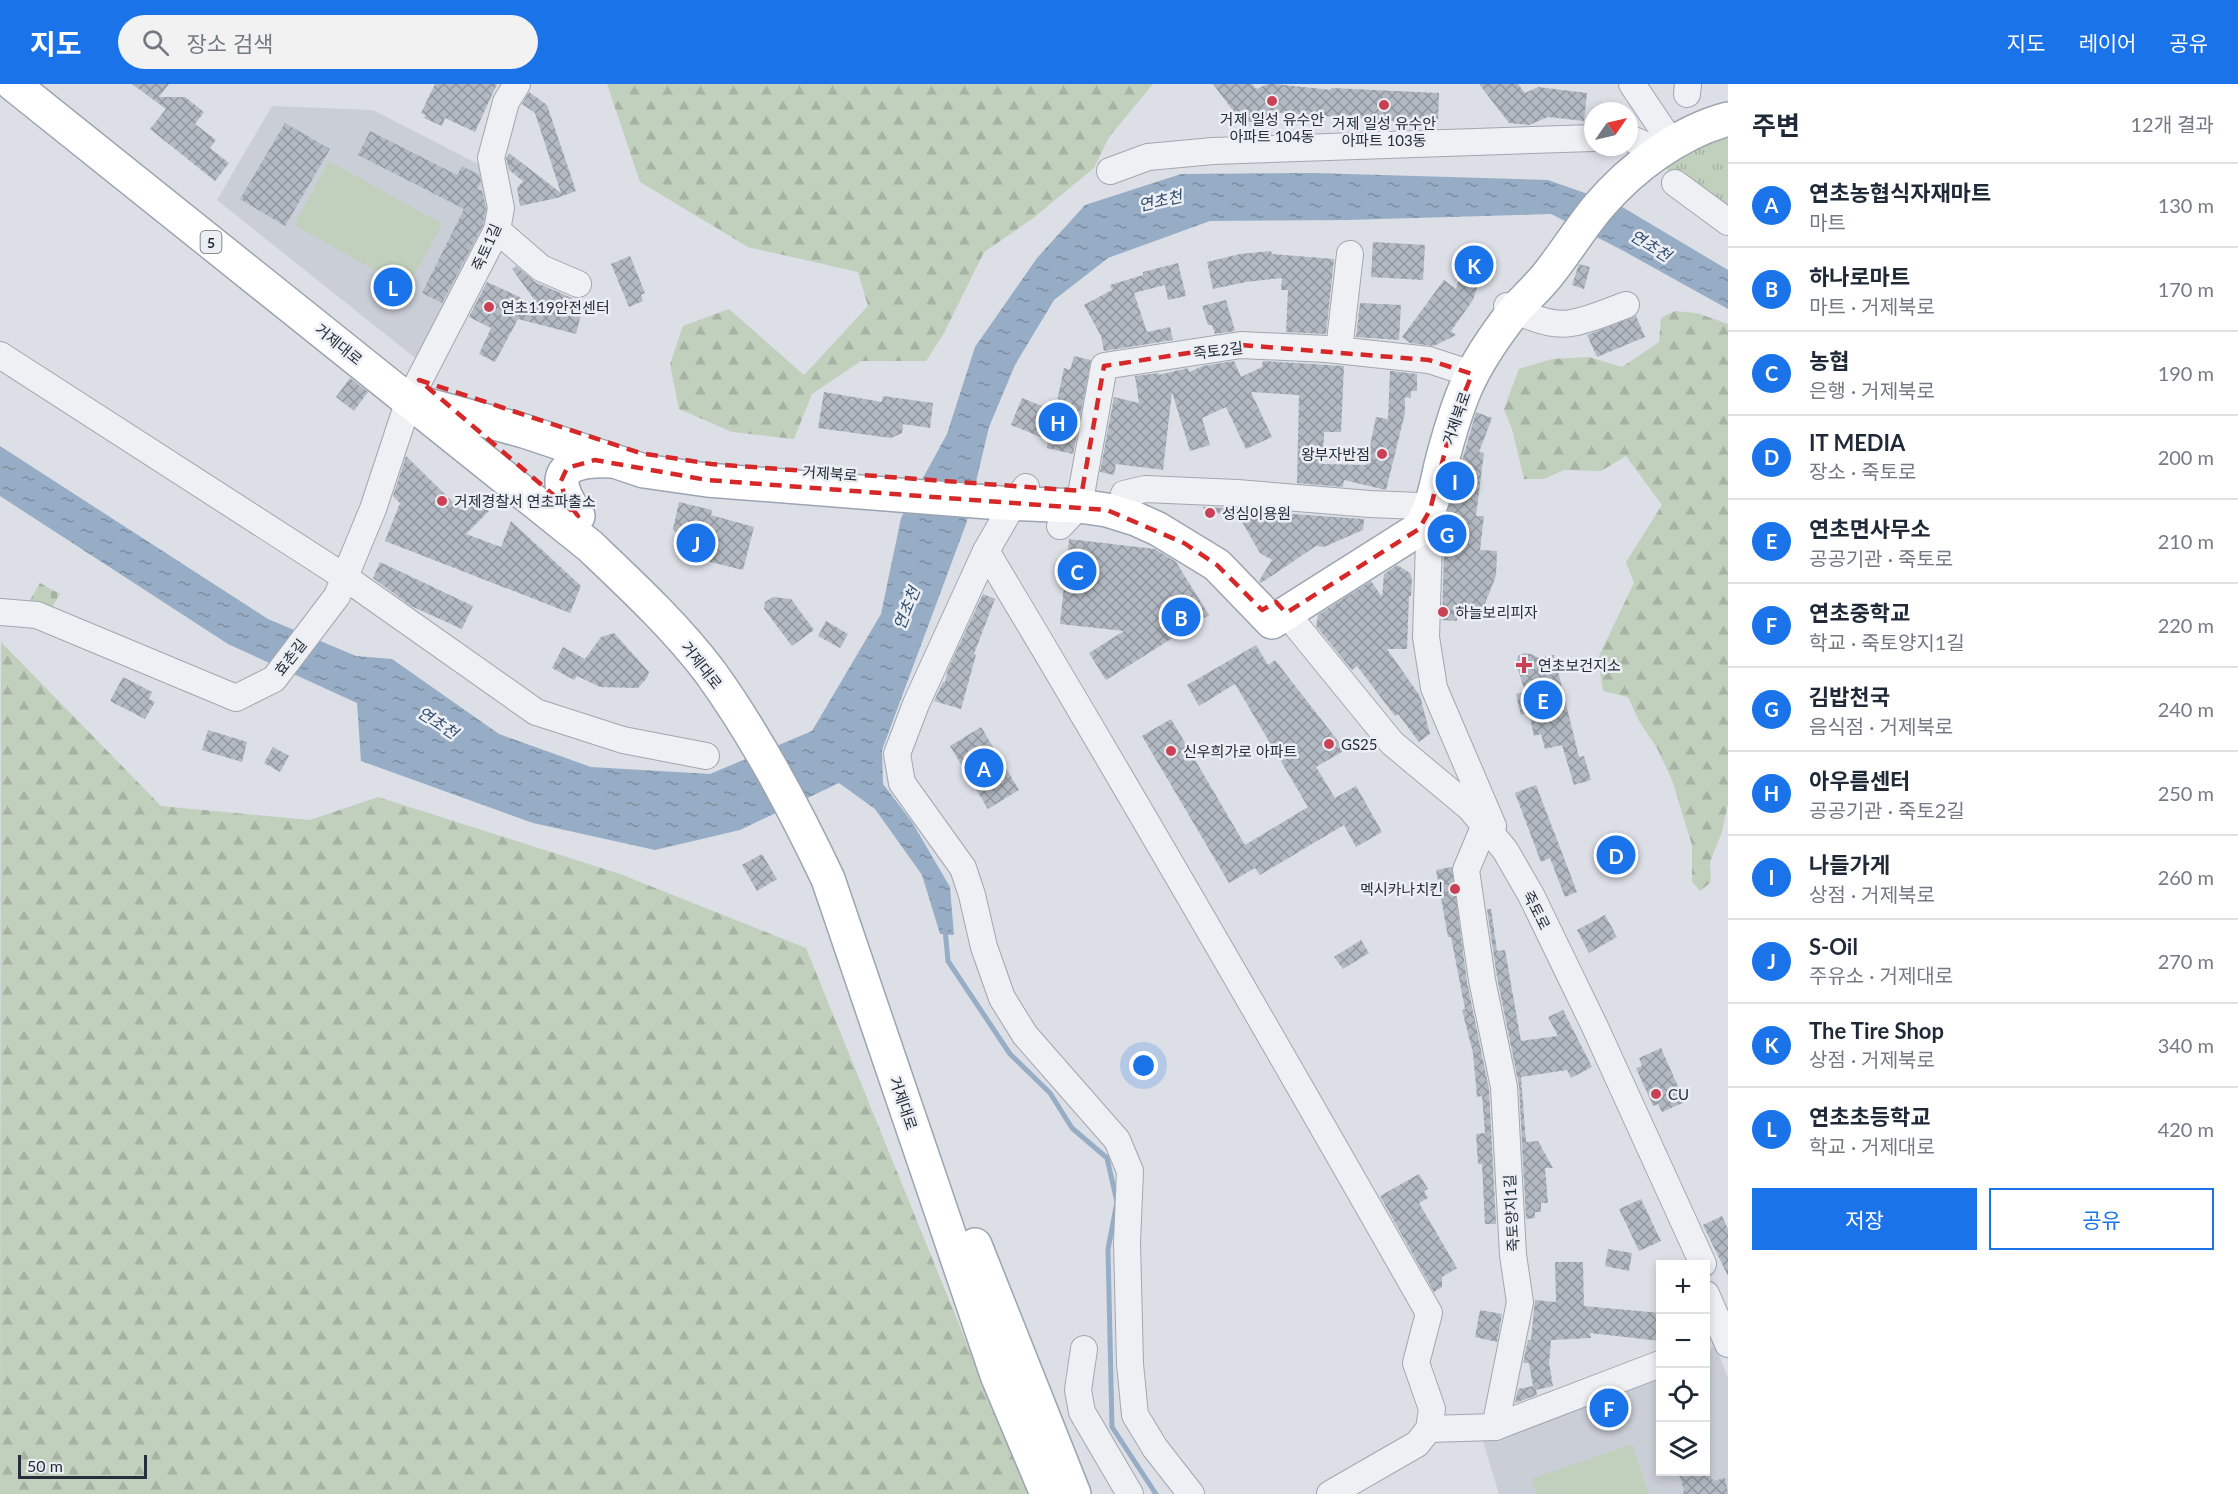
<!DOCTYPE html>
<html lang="ko">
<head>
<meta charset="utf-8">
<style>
  :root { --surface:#fff; --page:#f2f2f3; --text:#1f2937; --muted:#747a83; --line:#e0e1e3; --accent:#1a73e8 }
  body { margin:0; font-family:Lato,"Noto Sans KR",sans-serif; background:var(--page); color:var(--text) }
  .controls { position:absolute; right:18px; bottom:18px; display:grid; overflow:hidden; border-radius:0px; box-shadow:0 3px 9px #0003 }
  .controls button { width:54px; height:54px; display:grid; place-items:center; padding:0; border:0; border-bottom:2px solid var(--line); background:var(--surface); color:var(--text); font:30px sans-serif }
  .compass { position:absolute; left:1584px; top:18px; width:54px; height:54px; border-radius:50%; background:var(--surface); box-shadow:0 3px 9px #0003; rotate:56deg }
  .scale { position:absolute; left:18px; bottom:15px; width:129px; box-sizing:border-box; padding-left:6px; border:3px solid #262e3b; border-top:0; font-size:16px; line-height:21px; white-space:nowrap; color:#262e3b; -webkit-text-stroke:4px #ebeef3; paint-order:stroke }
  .you { position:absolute; left:1144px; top:982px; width:21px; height:21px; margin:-15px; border:4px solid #fff; border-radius:50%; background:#1a73e8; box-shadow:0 0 0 9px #1a73e833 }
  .badge { display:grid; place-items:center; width:39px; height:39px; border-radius:50%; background:var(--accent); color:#fff; font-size:20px; font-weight:700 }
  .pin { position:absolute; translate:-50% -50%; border:3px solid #fff; box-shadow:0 2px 6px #0006 }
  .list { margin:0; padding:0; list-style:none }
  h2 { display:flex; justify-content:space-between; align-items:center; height:78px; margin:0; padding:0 24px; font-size:26px }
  h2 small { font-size:20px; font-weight:400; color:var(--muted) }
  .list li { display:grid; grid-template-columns:39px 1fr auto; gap:18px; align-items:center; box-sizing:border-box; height:84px; padding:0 24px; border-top:2px solid var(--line) }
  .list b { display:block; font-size:22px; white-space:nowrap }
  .list p { margin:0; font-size:20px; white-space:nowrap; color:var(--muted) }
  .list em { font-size:20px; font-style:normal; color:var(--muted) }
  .actions { display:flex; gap:12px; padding:18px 24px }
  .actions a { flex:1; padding:14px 0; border:2px solid var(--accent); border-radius:0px; text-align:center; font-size:21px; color:var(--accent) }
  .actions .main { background:var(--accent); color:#fff }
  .icon { flex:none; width:33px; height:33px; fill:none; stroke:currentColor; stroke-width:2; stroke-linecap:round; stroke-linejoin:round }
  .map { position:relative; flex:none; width:1728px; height:1410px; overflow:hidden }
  header { display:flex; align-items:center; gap:36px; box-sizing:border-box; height:84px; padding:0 30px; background:var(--accent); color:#fff }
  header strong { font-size:28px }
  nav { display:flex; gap:33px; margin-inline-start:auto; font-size:21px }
  .search { width:420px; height:54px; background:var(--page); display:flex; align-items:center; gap:15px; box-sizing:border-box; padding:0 21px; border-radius:33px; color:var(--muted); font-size:22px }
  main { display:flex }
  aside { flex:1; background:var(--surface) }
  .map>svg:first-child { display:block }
</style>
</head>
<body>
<header>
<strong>지도</strong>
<div class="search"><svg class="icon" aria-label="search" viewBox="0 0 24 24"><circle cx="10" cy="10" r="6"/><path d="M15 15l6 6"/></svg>장소 검색</div>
<nav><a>지도</a><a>레이어</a><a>공유</a></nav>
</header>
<main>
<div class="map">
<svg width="1728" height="1410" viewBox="0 0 1728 1410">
  <defs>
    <pattern id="grass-tufts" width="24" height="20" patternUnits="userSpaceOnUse" patternTransform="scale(1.5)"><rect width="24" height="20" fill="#c1cfbd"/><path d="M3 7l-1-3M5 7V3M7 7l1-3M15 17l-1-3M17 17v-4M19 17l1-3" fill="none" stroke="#a6b2a3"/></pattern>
    <pattern id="forest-firs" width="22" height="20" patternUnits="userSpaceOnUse" patternTransform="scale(1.5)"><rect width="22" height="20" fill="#c1cfbd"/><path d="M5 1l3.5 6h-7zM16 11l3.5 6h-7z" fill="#a6b2a3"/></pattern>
    <pattern id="cemetery-stones" width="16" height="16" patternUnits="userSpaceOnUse" patternTransform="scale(1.5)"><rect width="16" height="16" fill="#c1cfbd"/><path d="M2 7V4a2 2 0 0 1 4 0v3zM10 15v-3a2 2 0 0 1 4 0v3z" fill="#a6b2a3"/></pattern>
    <pattern id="water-ripples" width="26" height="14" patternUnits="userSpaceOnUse" patternTransform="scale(1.5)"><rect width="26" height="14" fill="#97adc5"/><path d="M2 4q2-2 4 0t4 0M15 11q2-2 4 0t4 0" fill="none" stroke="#7b8da1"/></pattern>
    <pattern id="building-cross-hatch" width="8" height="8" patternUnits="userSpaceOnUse" patternTransform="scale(1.5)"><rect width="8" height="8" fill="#b3b9c2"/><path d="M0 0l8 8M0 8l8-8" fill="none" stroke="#91979f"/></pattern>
  </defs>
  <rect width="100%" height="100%" fill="#dcdfe6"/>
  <g fill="#caced7">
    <polygon points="272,22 373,26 482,82 499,124 424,281 217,116"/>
    <polygon points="1716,1262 1728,1294 1728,1410 1499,1410 1482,1354 1660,1284 1660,1388 1706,1388 1706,1266"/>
  </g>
  <polygon fill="url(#grass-tufts)" points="1728,53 1728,128 1658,79 1701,58"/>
  <g fill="url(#forest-firs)">
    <polygon points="607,0 1153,0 1109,53 1094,84 1032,135 984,168 944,249 926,277 861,277 812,310 794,355 732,348 679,325 670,280 683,242 729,225 804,291 868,222 858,188 748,163 640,98"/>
    <polygon points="1675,227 1697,229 1728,240 1728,720 1722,748 1710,778 1711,798 1700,807 1692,798 1692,761 1672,696 1657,664 1639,637 1628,613 1603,607 1598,574 1634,499 1626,478 1662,421 1626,372 1601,387 1564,386 1544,395 1524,395 1512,345 1504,325 1519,285 1552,275 1589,273 1622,283 1659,258 1661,234"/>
    <polygon points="1,558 161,722 310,736 378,713 620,790 806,864 1028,1410 0,1410"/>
  </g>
  <polygon fill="url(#cemetery-stones)" points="40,499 60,510 49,528 30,516"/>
  <g fill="#c1cfbd">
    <polygon points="329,77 442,140 407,204 294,141"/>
    <polygon points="1632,1360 1649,1410 1537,1410 1531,1395"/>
  </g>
  <polygon fill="url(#water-ripples)" points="1313,89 1548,96 1619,121 1728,186 1728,225 1620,165 1551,130 1347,136 1210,137 1108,174 1054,216 1015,281 989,343 966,440 882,666 883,700 912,738 950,803 954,851 940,850 922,791 875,725 839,699 740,746 655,766 533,739 361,677 357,619 228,560 0,412 0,362 268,535 356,572 392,575 499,650 591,683 710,690 812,647 881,530 901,434 947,350 975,263 1037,174 1085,121 1181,90"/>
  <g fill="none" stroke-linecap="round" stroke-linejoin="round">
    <polyline stroke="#97adc5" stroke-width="5" points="945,845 948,877 1010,970 1050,1009 1072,1044 1107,1074 1117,1118 1108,1165 1112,1343 1156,1410"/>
  </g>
  <g fill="url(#building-cross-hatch)">
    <polygon points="132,0 169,0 159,13 185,13 204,28 195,40 216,56 210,64 229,79 215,97 150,45 166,25"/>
    <polygon points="435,0 497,0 475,48 445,34 442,42 424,34 426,31 421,29"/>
    <polygon points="1213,0 1252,0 1256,5 1268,0 1275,0 1331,6 1331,4 1439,9 1438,40 1280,29 1256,39 1240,36"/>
    <polygon points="1479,0 1518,0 1525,9 1538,3 1587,9 1584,37 1548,33 1529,41 1509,39"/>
    <polygon points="529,8 547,21 576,107 557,114 520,122 517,104 523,97 515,91 515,88 514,90 509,86 506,74 509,69 561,109 535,29 522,20"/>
    <polygon points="285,39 330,65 285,142 240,115"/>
    <polygon points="370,47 457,91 462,82 479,91 481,98 477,105 482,107 486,124 483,141 442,219 422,209 464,125 358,71"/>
    <polygon points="1373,158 1425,161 1423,196 1371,193"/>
    <polygon points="1271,167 1272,170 1334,175 1326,250 1286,248 1288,206 1281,206 1282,194 1246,198 1213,205 1207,178 1240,170"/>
    <polygon points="1467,167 1487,173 1473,216 1451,247 1456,251 1434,262 1410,259 1402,253 1444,196 1456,205"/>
    <polygon points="630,172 645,209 641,211 643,217 629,223 611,180"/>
    <polygon points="1178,179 1186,212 1168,216 1165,201 1134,209 1147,248 1170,243 1173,256 1104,267 1101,252 1084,221 1112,206 1110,201 1143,191 1143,188"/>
    <polygon points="1579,180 1590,183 1584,205 1572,201"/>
    <polygon points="516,182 535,198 572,214 570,219 583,223 576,250 518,235 495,278 479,270 491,244 469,233 487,198 539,222 512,185"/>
    <polygon points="1226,216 1235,247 1215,250 1212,241 1208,241 1202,222"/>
    <polygon points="1360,219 1401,221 1399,256 1356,253"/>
    <polygon points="1636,232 1645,253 1597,273 1587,251"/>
    <polygon points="1074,272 1091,276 1073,370 1047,364 1048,356 1011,341 1022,314 1055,327 1064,284 1070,286"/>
    <polygon points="1234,277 1241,293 1262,283 1263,277 1344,282 1341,348 1324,348 1323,380 1366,381 1376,333 1388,335 1390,287 1417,290 1417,307 1411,307 1411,314 1405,313 1405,329 1386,406 1344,396 1343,403 1297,399 1299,311 1251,308 1272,353 1246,365 1226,323 1202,334 1210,361 1190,367 1172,308 1163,386 1116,380 1114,391 1100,388 1114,313 1139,319 1135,292 1159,289 1159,291 1188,284 1189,288 1203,282"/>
    <polygon points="350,294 368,308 354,327 336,313"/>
    <polygon points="824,308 882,318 883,312 933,319 930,344 903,340 902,349 891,354 818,344"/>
    <polygon points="1476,328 1492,334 1479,368 1484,369 1476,432 1484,432 1480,466 1497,467 1496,492 1482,527 1457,526 1457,537 1442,536 1445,437"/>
    <polygon points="406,372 461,426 476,411 490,426 466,450 501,463 511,437 581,502 570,529 385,457 400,419 393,412"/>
    <polygon points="679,418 712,426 711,431 754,443 743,486 706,477 673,445"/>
    <polygon points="1203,423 1250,425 1291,433 1292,430 1364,435 1363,446 1324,463 1316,462 1261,499 1259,497 1272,476 1260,469 1242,438 1203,424"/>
    <polygon points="1069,455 1155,465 1176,478 1209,531 1106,596 1089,569 1124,547 1060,540"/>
    <polygon points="380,478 473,522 462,545 411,522 373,494"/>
    <polygon points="1397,481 1410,489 1412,495 1411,512 1409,512 1407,565 1387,565 1420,612 1430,650 1419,658 1398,630 1395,632 1357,582 1352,586 1316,542 1318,531 1371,497 1382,513 1384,490"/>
    <polygon points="983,510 995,515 974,570 976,571 961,625 934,617 943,598 945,598 948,585"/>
    <polygon points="773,513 791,515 814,546 792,562 764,525 765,518"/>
    <polygon points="826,537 848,550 840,564 818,552"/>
    <polygon points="614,549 649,588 647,594 638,604 600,603 577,592 574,596 552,584 563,563 585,575 601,553"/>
    <polygon points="1256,561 1268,581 1275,576 1345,666 1316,683 1335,714 1356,702 1382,748 1356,763 1344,741 1260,791 1255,784 1229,799 1142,652 1171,635 1245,761 1308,723 1235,600 1199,622 1187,601"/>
    <polygon points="1524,569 1531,570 1539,574 1554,571 1579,673 1584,672 1591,696 1574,701 1562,661 1545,665 1541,650 1534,652 1529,629 1521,631 1516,610 1525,608 1516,579 1518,572"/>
    <polygon points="123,593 152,608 149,615 155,618 145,635 110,617"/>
    <polygon points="981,643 1019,706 988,725 950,662"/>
    <polygon points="208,646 247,658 242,678 202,666"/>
    <polygon points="273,663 289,672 280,688 264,679"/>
    <polygon points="1536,701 1577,808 1565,813 1550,774 1541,778 1515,709"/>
    <polygon points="1622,750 1636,778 1610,791 1596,763"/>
    <polygon points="762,770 777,795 757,807 742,781"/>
    <polygon points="1452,783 1467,898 1489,1005 1496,1140 1485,1140 1482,1080 1478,1080 1476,1050 1485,1049 1482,1012 1477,1013 1473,969 1462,926 1465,925 1451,853 1448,853 1436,786"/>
    <polygon points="1487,825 1491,825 1497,867 1505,866 1521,957 1558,952 1548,933 1563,926 1592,983 1571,994 1567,986 1521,993 1526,1058 1538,1057 1553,1084 1545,1084 1548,1119 1541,1119 1541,1128 1535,1128 1535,1134 1526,1135 1519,1002 1497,893"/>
    <polygon points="1605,831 1617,853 1589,869 1577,846"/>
    <polygon points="1361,856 1369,869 1343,885 1334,873"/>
    <polygon points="1661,964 1685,1018 1662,1028 1658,1020 1653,1022 1636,984 1642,982 1639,974"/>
    <polygon points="1419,1090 1428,1105 1424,1107 1428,1114 1419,1119 1457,1184 1442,1193 1442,1203 1434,1208 1380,1112"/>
    <polygon points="1641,1115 1661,1157 1639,1167 1619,1125"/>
    <polygon points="1722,1132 1728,1145 1728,1192 1703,1141"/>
    <polygon points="1608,1165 1632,1169 1629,1187 1605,1182"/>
    <polygon points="1555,1178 1583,1178 1584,1222 1660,1229 1660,1257 1590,1249 1591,1254 1551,1256 1549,1279 1553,1302 1536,1306 1537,1311 1515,1319 1518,1305 1533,1302 1529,1279 1523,1279 1528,1256 1531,1256 1535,1216 1556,1218"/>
    <polygon points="1480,1226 1502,1230 1497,1258 1475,1253"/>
    <polygon points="1678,1388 1710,1388 1713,1397 1725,1394 1728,1410 1683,1410 1684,1406"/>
  </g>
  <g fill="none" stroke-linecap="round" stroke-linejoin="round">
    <defs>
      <g id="minor">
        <polyline points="1632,0 1673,61"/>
        <polyline points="1687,10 1688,0"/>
        <polyline points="1629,54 1643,60"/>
        <polyline points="1110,87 1148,73 1213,67 1593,54"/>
        <polyline points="1675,99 1728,138"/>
        <polyline points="497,146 541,184 578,200"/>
        <path d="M1507,222C1524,231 1552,243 1571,239C1590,236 1609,227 1626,221"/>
        <polyline points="1339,266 1350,170"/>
        <polyline points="0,271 346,494 536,628 623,656 706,672"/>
        <polyline points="1026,403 1013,420 986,467 916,620 897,670 902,699 963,784 972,811 984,863 1002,914 1025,951 1117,1056 1130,1087 1127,1158 1130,1280 1135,1331 1155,1364 1191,1410"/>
        <polyline points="1124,410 1145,405 1237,409 1370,420 1419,422 1430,426 1426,553 1434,604 1493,742"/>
        <polyline points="1060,442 1079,422 1104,282 1241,261 1327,265 1429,276 1472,290"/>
        <path d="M986,467C1137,719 1284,974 1429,1229L1416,1279L1432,1325L1429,1345L1417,1360L1330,1410"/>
        <polyline points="0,528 37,531 236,614 274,595 337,512 373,425 409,316 497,146 501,124 491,74 506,18 517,0"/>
        <polyline points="1286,529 1392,659 1470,724 1505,766 1531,811 1595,943 1703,1180"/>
        <polyline points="1484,743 1466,786 1482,896 1504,1003 1513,1171 1520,1218 1495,1343 1660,1280"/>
        <polyline points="1706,1210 1728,1260"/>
        <polyline points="1084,1265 1078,1306 1082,1328 1130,1410"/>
        <polyline points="1429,1345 1495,1343"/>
      </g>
      <g id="major">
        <path d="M13,0L590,462C632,502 675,542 710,588C757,653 794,723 828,795L997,1291L1047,1410"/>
        <path d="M416,318L524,347L644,387L707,396L1001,419L1079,422L1107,426L1136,435L1158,445L1217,481L1272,538L1419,445C1432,425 1436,404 1441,381C1448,354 1455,328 1466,303C1478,276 1496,250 1515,226C1525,215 1536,205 1546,193C1564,171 1579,146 1598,123C1631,84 1679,48 1728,35"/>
        <path d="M578,432C548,393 561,375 609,377"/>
        <polyline points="975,1161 1074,1410"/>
      </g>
    </defs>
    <use href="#minor" stroke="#a2a6af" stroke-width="28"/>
    <use href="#major" stroke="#9ba4b1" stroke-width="36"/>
    <use href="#minor" stroke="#eef0f4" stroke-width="26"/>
    <use href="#major" stroke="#fff" stroke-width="33"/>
  </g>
  <path fill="none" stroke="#d62828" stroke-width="4.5" stroke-dasharray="12 8" stroke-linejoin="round" d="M1241,261L1429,276L1472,290L1452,340L1430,426L1419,445L1286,529L1276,518L1262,526L1217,481L1184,459L1107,426L707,396L595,376L567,384L561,397L565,415L578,432L419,296L640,369L711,380L1082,407L1104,282Z"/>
  <g fill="#ca4155" stroke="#ebeef3" stroke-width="2">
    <circle cx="1272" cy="17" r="6"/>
    <circle cx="1384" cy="21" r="6"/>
    <circle cx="489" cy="223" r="6"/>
    <circle cx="1382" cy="370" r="6"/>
    <circle cx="442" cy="417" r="6"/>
    <circle cx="1210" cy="429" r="6"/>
    <circle cx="1443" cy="528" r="6"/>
    <path d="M1521 572h6v6h6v6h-6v6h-6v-6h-6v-6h6z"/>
    <circle cx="1329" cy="660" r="6"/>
    <circle cx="1171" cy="667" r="6"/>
    <circle cx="1455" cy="805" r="6"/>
    <circle cx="1656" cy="1010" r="6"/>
  </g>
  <g text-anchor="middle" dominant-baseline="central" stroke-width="5" stroke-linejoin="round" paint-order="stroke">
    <rect fill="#ebeef3" stroke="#616872" stroke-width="1.5" x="200.5" y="147" width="21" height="22" rx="4.5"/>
    <g font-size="14" font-weight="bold" fill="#262e3b">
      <text x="211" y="158">5</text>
    </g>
    <g font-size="15" fill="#262e3b" stroke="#ebeef3" text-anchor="start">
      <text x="1272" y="35" text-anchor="middle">거제 일성 유수안<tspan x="1272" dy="17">아파트 104동</tspan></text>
      <text x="1384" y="39" text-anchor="middle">거제 일성 유수안<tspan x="1384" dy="17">아파트 103동</tspan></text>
      <text x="501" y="223">연초119안전센터</text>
      <text x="1370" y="370" text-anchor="end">왕부자반점</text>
      <text x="454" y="417">거제경찰서 연초파출소</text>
      <text x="1222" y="429">성심이용원</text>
      <text x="1455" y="528">하늘보리피자</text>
      <text x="1538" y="581">연초보건지소</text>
      <text x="1341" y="660">GS25</text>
      <text x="1183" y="667">신우희가로 아파트</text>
      <text x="1443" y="805" text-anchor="end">멕시카나치킨</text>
      <text x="1668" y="1010">CU</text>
    </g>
    <g font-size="15" fill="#262e3b" stroke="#ebeef3">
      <text transform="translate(486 163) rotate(-66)">죽토1길</text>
      <text transform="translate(339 260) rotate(39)">거제대로</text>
      <text transform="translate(1218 266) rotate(-7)">죽토2길</text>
      <text transform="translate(1456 334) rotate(-71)">거제북로</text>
      <text transform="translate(830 389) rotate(4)">거제북로</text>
      <text transform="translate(290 573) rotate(-52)">효촌길</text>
      <text transform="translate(702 581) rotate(52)">거제대로</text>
      <text transform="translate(1537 826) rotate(63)">죽토로</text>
      <text transform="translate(904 1019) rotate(71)">거제대로</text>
      <text transform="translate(1511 1129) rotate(-93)">죽토양지1길</text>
    </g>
    <g font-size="16" font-style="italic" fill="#314c6e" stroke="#ebeef3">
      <text transform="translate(1160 116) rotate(-13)">연초천</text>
      <text transform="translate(1651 161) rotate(32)">연초천</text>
      <text transform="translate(906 524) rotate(-68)">연초천</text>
      <text transform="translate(438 638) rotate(33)">연초천</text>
    </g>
  </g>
</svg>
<div class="controls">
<button>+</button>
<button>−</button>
<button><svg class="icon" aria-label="locate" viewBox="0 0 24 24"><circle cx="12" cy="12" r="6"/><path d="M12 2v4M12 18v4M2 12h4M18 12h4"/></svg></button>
<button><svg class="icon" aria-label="layers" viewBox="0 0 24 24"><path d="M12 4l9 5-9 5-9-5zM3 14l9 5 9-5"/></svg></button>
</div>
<svg class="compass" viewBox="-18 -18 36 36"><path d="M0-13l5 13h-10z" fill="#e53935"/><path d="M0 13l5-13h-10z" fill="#747a83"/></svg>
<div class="scale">50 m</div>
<div class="you"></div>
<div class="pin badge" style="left:984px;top:684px">A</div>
<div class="pin badge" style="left:1181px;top:533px">B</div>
<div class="pin badge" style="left:1077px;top:487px">C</div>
<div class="pin badge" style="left:1616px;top:771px">D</div>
<div class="pin badge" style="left:1543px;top:616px">E</div>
<div class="pin badge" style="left:1609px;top:1324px">F</div>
<div class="pin badge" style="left:1447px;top:450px">G</div>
<div class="pin badge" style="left:1058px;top:338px">H</div>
<div class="pin badge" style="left:1455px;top:397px">I</div>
<div class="pin badge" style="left:696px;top:459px">J</div>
<div class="pin badge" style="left:1474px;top:181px">K</div>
<div class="pin badge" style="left:393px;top:203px">L</div>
</div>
<aside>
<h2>주변<small>12개 결과</small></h2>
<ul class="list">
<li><span class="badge">A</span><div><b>연초농협식자재마트</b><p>마트</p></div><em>130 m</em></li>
<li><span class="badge">B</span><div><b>하나로마트</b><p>마트 · 거제북로</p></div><em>170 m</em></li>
<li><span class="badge">C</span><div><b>농협</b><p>은행 · 거제북로</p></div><em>190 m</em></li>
<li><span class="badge">D</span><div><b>IT MEDIA</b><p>장소 · 죽토로</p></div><em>200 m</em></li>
<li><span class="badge">E</span><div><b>연초면사무소</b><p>공공기관 · 죽토로</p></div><em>210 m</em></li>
<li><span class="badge">F</span><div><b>연초중학교</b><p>학교 · 죽토양지1길</p></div><em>220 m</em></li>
<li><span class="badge">G</span><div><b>김밥천국</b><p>음식점 · 거제북로</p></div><em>240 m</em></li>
<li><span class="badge">H</span><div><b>아우름센터</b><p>공공기관 · 죽토2길</p></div><em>250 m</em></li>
<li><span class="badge">I</span><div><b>나들가게</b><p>상점 · 거제북로</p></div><em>260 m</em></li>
<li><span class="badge">J</span><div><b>S-Oil</b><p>주유소 · 거제대로</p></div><em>270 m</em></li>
<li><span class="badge">K</span><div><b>The Tire Shop</b><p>상점 · 거제북로</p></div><em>340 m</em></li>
<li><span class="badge">L</span><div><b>연초초등학교</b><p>학교 · 거제대로</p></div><em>420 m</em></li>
</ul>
<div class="actions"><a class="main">저장</a><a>공유</a></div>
</aside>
</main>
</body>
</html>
